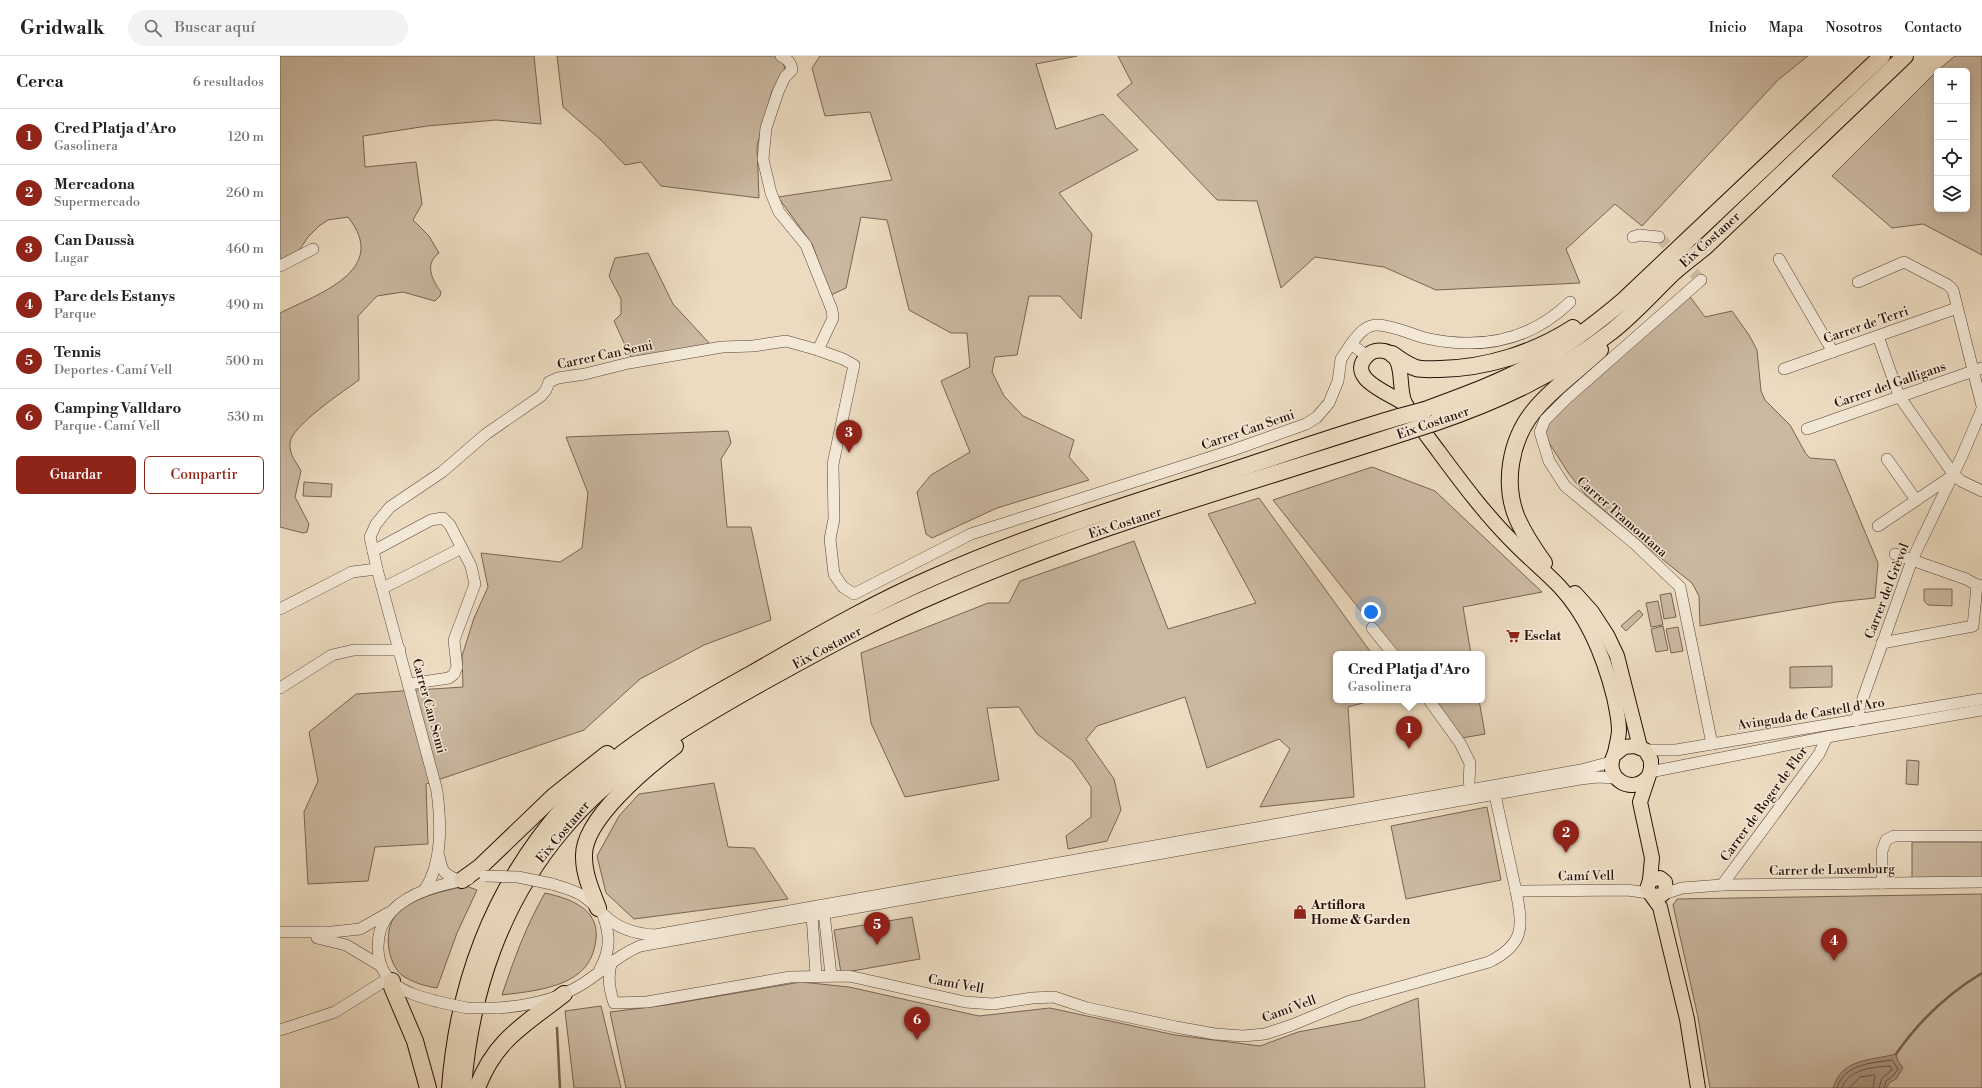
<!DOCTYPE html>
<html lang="es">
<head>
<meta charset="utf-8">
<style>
  :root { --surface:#fff; --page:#f2f2f2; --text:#202124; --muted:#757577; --line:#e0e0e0; --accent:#8f2418 }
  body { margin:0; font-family:"Libre Bodoni",serif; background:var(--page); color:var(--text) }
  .controls { position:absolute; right:12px; top:12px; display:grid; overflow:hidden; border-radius:6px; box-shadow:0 2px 10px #0003 }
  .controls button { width:36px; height:36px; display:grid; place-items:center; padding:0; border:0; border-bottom:1px solid var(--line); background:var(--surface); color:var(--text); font:20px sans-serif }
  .you { position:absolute; left:1091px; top:556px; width:14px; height:14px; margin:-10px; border:3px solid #fff; border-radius:50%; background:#1a73e8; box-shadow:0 0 0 6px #1a73e833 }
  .badge { display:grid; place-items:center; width:26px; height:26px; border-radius:50%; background:var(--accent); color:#fff; font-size:13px; font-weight:700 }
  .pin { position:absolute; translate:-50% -33px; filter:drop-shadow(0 1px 2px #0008) }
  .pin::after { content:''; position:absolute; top:21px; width:14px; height:12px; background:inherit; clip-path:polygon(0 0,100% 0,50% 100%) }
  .popup { position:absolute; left:1053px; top:595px; width:152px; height:52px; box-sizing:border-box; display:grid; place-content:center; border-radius:6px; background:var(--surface); filter:drop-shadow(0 1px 3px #0005); font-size:13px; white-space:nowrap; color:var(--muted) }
  .popup b { font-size:15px; color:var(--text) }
  .popup::after { content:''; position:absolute; left:50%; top:100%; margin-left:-8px; border:8px solid transparent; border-top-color:var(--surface) }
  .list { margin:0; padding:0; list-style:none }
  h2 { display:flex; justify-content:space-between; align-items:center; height:52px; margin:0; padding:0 16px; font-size:17px }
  h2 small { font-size:13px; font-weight:400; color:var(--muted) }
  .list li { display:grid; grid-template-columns:26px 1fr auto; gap:12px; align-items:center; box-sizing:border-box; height:56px; padding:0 16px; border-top:1px solid var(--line) }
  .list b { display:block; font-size:15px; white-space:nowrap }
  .list p { margin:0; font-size:13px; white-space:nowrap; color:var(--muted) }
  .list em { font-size:13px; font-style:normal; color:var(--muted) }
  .actions { display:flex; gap:8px; padding:12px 16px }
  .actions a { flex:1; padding:9px 0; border:1px solid var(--accent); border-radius:6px; text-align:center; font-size:14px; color:var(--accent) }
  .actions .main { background:var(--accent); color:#fff }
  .icon { flex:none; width:22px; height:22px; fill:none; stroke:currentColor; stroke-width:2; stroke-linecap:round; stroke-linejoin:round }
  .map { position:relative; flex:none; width:1702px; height:1032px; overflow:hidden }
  header { display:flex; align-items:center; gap:24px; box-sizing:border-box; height:56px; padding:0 20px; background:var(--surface); border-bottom:1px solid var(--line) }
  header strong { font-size:19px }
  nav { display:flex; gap:22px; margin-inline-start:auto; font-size:14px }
  .search { width:280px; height:36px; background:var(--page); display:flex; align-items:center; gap:10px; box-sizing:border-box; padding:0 14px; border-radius:22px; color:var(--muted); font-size:15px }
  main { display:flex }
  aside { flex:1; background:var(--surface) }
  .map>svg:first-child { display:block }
</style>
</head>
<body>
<header>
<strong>Gridwalk</strong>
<div class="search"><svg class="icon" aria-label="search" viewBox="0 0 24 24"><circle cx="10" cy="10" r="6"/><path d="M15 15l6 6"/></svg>Buscar aquí</div>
<nav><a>Inicio</a><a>Mapa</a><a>Nosotros</a><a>Contacto</a></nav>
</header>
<main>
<aside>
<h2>Cerca<small>6 resultados</small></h2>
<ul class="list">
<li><span class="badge">1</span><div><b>Cred Platja d'Aro</b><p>Gasolinera</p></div><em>120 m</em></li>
<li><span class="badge">2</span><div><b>Mercadona</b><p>Supermercado</p></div><em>260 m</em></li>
<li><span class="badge">3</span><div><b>Can Daussà</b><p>Lugar</p></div><em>460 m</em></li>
<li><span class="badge">4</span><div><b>Parc dels Estanys</b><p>Parque</p></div><em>490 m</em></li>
<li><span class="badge">5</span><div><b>Tennis</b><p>Deportes · Camí Vell</p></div><em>500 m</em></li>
<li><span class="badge">6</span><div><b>Camping Valldaro</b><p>Parque · Camí Vell</p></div><em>530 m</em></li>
</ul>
<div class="actions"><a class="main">Guardar</a><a>Compartir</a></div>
</aside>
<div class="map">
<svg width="1702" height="1032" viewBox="0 0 1702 1032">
  <rect width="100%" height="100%" fill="#ecdbc0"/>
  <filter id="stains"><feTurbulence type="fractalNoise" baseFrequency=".005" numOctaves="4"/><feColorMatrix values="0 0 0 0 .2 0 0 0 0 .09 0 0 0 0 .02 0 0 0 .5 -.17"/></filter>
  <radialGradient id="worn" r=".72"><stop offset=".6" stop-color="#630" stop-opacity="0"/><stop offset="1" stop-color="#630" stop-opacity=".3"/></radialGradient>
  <g fill="#cab8a1" stroke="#786454">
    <path d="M0,0H254L261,68L216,64L147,70L83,80L85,111L136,106L142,148L133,164L149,180L159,197C144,208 152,224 161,236L160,240L155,245L123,236L97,240L78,260L79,324C64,335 11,370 10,387C9,399 16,405 21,415L15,441L29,468L27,476L23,477L0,471V257C37,238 111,215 68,161L48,164L39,170L28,181L18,196L0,205Z"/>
    <polygon points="277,0 494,0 502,4 505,13 492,35 477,90 479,142 381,130 361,106 345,109 321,84 283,51"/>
    <polygon points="540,0 797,0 756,8 776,73 823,58 858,94 779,137 812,178 801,263 780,240 749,240 737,299 715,301 712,316 724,340 743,360 794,384 789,401 809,424 717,452 652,482 646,478 637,436 651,419 690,396 661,325 690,311 687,277 671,277 629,254 607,164 581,161 566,232 551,239 532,188 498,141 612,124 590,56 545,60 532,12"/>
    <polygon points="838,0 1528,0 1498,24 1362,170 1335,148 1286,193 1300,227 1156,234 1104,211 1035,201 1001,232 977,145 937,144 837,39 852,27"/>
    <polygon points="1675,0 1702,0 1702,199 1643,168 1612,172 1552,120 1657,15 1657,153 1687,153 1687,15 1657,15"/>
    <polygon points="368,197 393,248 431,289 351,302 334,265 341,258 341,243 329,220 335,202"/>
    <polygon points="1408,238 1425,261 1452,255 1469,279 1477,294 1481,335 1485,344 1510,369 1526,398 1530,402 1555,404 1598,507 1595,542 1556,546 1420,570 1419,540 1412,527 1372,495 1305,438 1289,418 1266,382 1265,371 1271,356"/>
    <polygon points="448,375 451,387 441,403 447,471 471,471 491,564 424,589 360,623 304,674 146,728 148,788 95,791 88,825 28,828 24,756 38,725 29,676 76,638 183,631 182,600 194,562 208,531 201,497 280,506 302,492 308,437 286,381"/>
    <polygon points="1092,411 1155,435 1262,536 1183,551 1191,598 1115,598 993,444"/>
    <polygon points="24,426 52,428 51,441 23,440"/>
    <polygon points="979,442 1092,598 1056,598 1056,644 1094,644 1068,651 1074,741 980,751 1010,693 999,683 927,712 905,641 817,670 806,683 834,723 841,754 827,785 788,793 786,780 811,761 811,731 793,705 757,678 739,651 707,652 719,724 625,741 591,667 581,597 708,547 729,547 740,525 854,485 888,573 976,547 928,458"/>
    <polygon points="1644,533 1672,533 1672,550 1648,549 1644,545"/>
    <polygon points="1391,537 1396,561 1384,563 1380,539"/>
    <polygon points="1378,545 1383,569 1371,571 1366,547"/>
    <polygon points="1359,554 1363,559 1346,575 1341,570"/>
    <polygon points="1383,570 1388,594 1376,596 1371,573"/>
    <polygon points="1398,571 1403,595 1391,597 1386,573"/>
    <polygon points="1552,610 1552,631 1510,632 1510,611"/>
    <polygon points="1151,644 1199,644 1205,678 1182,682"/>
    <polygon points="1627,704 1639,705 1638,729 1626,728"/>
    <polygon points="434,727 448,791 474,792 508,843 354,863 326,837 317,800 339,760 359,738"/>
    <polygon points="1207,751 1221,824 1126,843 1111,770"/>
    <polygon points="1632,786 1702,786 1702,821 1632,822"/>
    <path d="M186,830L197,834L177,877L157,932C145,930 134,927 123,920C107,908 103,874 116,859C133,841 163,835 186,830Z"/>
    <path d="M265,837C292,843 323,854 315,889C313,900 308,910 299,917C280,933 246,936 222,939C234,903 246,870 265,837Z"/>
    <polygon points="1702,838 1702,1032 1430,1032 1418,961 1393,849 1397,843"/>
    <polygon points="632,861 640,903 561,917 554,874"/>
    <polygon points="521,926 569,931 699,960 770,952 895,979 980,990 1018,976 1081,964 1138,942 1145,1032 346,1032 330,956 386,949"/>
    <polygon points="321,950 341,1032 294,1032 285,955"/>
  </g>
  <path fill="#a99681" stroke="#756050" d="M1616,998L1618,1005L1623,1012L1616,1023L1609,1027L1607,1032H1553C1562,1002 1590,1005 1616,998Z"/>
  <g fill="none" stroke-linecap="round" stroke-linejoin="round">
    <g stroke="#685344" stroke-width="1">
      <path d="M1557,1032C1564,1008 1591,1007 1612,1004L1618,1013L1613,1020L1606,1025L1604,1032"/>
      <path d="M1562,1032C1568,1013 1593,1011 1610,1010L1612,1014L1602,1022L1599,1032"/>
      <polyline points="1569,1032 1580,1021 1594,1019 1595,1021 1593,1032"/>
    </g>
    <g stroke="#756050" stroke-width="2.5">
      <polyline points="277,972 280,1032"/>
      <path d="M1616,998C1639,965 1667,938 1702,917"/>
    </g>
    <polyline stroke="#cebda4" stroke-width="11" stroke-dasharray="11 5.5" stroke-linecap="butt" points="1379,181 1421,224"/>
    <defs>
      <g id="minor">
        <path d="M501,0C507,3 511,6 512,14L505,21L498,36L486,72L483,103L491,137L499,156L526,189L552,254L553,262L538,294"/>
        <polyline points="1353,181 1359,179 1379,181"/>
        <polyline points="1499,203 1553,296"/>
        <polyline points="0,210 33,193"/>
        <polyline points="1421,224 1287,342 1265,364 1260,376 1269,405 1285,430 1355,488 1400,531 1432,688"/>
        <polyline points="1578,226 1624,206 1668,229 1673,234 1702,350"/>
        <polyline points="1598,280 1619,340 1674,419 1681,425 1702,435"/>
        <path d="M1087,300L1071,288C1078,279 1085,269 1097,269C1111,269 1131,278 1145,282C1199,294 1249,286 1290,246"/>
        <polyline points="1504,313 1677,252"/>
        <polyline points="1527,373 1702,312"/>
        <polyline points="1607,403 1636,444"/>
        <polyline points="1598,470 1672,420"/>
        <polyline points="93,495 151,464 163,462 170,469 191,510 195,528 174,584 177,611 174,618 169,622 129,628"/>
        <polyline points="1615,498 1686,523 1697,529 1702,529"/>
        <polyline points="103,532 182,492"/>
        <polyline points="0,553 72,516 97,513"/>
        <polyline points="1092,572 1113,598"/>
        <polyline points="1602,587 1693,570 1697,529"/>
        <polyline points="0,632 52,599 74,594 120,594"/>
        <polyline points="1149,644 1180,687 1190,707 1189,726"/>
        <polyline points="1576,665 1584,639 1632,504 1682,400 1702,353"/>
        <polyline points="1365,694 1396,694 1702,643"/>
        <polyline points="1370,716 1547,681 1702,654"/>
        <polyline points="1215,739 1236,835"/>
        <path d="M159,800C162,815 163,818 178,824"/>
        <polyline points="1602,827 1602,795 1606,784 1614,780 1702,780"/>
        <path d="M272,828C282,831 294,834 303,840C312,846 317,853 324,859C338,873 355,878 375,879L1301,714L1331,706"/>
        <polyline points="1442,829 1539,698 1547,681"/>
        <path d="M144,835C163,807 161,767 157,735L97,513L90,481L96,468L110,451L162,416L206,378L261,340L266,334L269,326L278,322L305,318L349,307L442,291L473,290L506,285L538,294L563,303L574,309L553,408L554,463L550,483L554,518L563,531L574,538L691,478L953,394L1026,368L1037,361L1049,347L1058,325L1061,303L1071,288"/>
        <polyline points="1384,838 1402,832 1442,829 1702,826"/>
        <polyline points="544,857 551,919"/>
        <polyline points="532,859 536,919"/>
        <polyline points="0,876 52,876 80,873 108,857"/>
        <polyline points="37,882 66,889 101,910"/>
        <path d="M332,905C327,919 329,933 334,947L367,946L510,921L569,920L685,946L713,948L752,942L774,941L807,952L896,971L935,978L963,980L985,978L1012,969L1070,945L1209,906C1245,888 1243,871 1236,835L1347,834L1369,837"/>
        <path d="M320,913C331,893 330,879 323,859"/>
        <path d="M159,946C144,942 124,937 112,926C93,908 94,874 111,856C130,835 163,828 189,823"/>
        <path d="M217,952C248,950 278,944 304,927C324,914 338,899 360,890L1300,723L1318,721L1335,722"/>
        <polyline points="0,974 55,956 109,922"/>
      </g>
      <g id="major">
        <path d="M1126,349C1113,338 1063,323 1088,299C1092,295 1098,294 1104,295C1127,299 1117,332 1125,347C1134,364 1148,381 1159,396C1182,427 1205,458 1232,485C1247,501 1265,515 1280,531C1308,561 1324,601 1334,641C1336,651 1339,663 1339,674C1339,681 1336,690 1335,697"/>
        <polyline points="1295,537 1312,556 1327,579 1337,600 1360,691"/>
        <path d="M1368,721C1352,740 1323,722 1334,699L1344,691L1355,690L1365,694L1371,704V713L1360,746L1372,802L1370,824"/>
        <polyline points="1374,840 1382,839 1386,834 1385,826 1380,822 1370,824 1367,833 1380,851 1407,963 1418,1032"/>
      </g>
      <g id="highway">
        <path d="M1112,298C1120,304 1127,309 1136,312C1144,314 1152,313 1160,313C1207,312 1254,297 1293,272"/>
        <path d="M1145,354C1183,340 1222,326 1257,306C1289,289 1317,267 1344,244L1602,0"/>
        <path d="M1154,367C1218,345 1277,318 1331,276C1354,258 1373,236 1394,216C1404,207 1415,199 1425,191L1625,0"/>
        <path d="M1264,507C1254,493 1244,478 1237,462C1223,428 1230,385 1253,356C1271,333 1299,314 1320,294"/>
        <polyline points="182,824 200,811 274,740 327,698"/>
        <path d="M318,852C312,836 304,819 304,801C302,764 367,711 395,690"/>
        <polyline points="112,925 112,931 135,985 148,1032"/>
        <path d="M170,1032C178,925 214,830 286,749C337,691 407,654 473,617C532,583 591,548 654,521C742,482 833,453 924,424C989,403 1054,380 1119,361"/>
        <path d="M183,1032C190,937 221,846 283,773C335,711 405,670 474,631C535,597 597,563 661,536C811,470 971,427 1126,376"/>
        <path d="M197,1032C215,983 246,968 284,938"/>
      </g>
    </defs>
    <use href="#minor" stroke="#584335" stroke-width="12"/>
    <use href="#major" stroke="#261007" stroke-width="16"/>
    <use href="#highway" stroke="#261007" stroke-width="18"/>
    <use href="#minor" stroke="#f3e8d6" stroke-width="11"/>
    <use href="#major" stroke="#ecdbc0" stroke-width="14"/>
    <use href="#highway" stroke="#ecdbc0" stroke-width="16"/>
    <defs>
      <g id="minor-bridge">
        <polyline points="205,820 238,821 272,828"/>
        <polyline points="159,946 187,952 217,952"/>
      </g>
      <g id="highway-bridge">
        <polyline points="1119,361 1145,354"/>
        <polyline points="1126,376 1154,367"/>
      </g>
    </defs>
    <use href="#minor-bridge" stroke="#584335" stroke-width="12" stroke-linecap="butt"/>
    <use href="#highway-bridge" stroke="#261007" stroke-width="18" stroke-linecap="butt"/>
    <use href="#minor-bridge" stroke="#f3e8d6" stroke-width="11"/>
    <use href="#highway-bridge" stroke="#ecdbc0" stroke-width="16"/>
  </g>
  <defs>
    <symbol id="supermarket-bare" viewBox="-9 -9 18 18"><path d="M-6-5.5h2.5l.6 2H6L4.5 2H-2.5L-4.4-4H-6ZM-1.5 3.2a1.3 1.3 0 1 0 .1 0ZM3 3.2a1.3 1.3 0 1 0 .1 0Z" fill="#8f2418" stroke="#f3e8d6" stroke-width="2.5" paint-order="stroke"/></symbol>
    <symbol id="shop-bare" viewBox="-9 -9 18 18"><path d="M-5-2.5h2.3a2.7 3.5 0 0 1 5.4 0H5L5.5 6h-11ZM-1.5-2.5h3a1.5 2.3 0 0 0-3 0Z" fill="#8f2418" stroke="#f3e8d6" stroke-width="2.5" paint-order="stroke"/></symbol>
  </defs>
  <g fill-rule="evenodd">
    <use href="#supermarket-bare" x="1223" y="570" width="20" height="20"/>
    <use href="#shop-bare" x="1010" y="846" width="20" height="20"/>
  </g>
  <g text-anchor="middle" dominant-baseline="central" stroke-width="3" stroke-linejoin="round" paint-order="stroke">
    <g font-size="13" fill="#261007" stroke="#f3e8d6">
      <text transform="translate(1430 184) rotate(-42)">Eix Costaner</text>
      <text transform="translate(1586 269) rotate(-19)">Carrer de Terri</text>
      <text transform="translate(325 299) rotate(-12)">Carrer Can Semi</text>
      <text transform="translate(1610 329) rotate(-19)">Carrer del Galligans</text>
      <text transform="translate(1153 367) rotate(-19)">Eix Costaner</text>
      <text transform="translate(968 374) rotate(-19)">Carrer Can Semi</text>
      <text transform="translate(1342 461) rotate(41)">Carrer Tramontana</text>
      <text transform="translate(845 467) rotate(-18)">Eix Costaner</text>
      <text transform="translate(1607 535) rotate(-69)">Carrer del Grèvol</text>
      <text transform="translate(547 592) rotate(-28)">Eix Costaner</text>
      <text transform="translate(149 650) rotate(75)">Carrer Can Semi</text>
      <text transform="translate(1531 658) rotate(-9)">Avinguda de Castell d'Aro</text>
      <text transform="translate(1484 748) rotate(-54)">Carrer de Roger de Flor</text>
      <text transform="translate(283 776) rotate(-50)">Eix Costaner</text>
      <text transform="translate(1552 814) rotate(-1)">Carrer de Luxemburg</text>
      <text transform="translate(1306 820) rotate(-1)">Camí Vell</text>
      <text transform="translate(676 928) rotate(10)">Camí Vell</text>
      <text transform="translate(1009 953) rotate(-20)">Camí Vell</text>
    </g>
    <g font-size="13" font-weight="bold" fill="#261007" stroke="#f3e8d6" text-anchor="start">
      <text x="1244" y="580">Esclat</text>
      <text x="1031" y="849">Artiflora<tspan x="1031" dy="15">Home &amp; Garden</tspan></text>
    </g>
  </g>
  <rect width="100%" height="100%" filter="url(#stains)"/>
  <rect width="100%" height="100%" fill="url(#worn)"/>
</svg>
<div class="controls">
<button>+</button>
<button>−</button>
<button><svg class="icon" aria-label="locate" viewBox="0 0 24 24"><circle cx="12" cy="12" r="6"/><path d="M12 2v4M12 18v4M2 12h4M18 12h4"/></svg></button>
<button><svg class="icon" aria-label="layers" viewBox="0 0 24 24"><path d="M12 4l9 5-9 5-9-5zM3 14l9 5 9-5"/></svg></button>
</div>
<div class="you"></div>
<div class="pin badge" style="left:1129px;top:693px">1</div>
<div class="popup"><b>Cred Platja d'Aro</b>Gasolinera</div>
<div class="pin badge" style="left:1286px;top:797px">2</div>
<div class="pin badge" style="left:569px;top:397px">3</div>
<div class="pin badge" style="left:1554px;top:905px">4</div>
<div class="pin badge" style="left:597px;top:889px">5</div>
<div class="pin badge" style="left:637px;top:984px">6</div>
</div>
</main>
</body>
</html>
